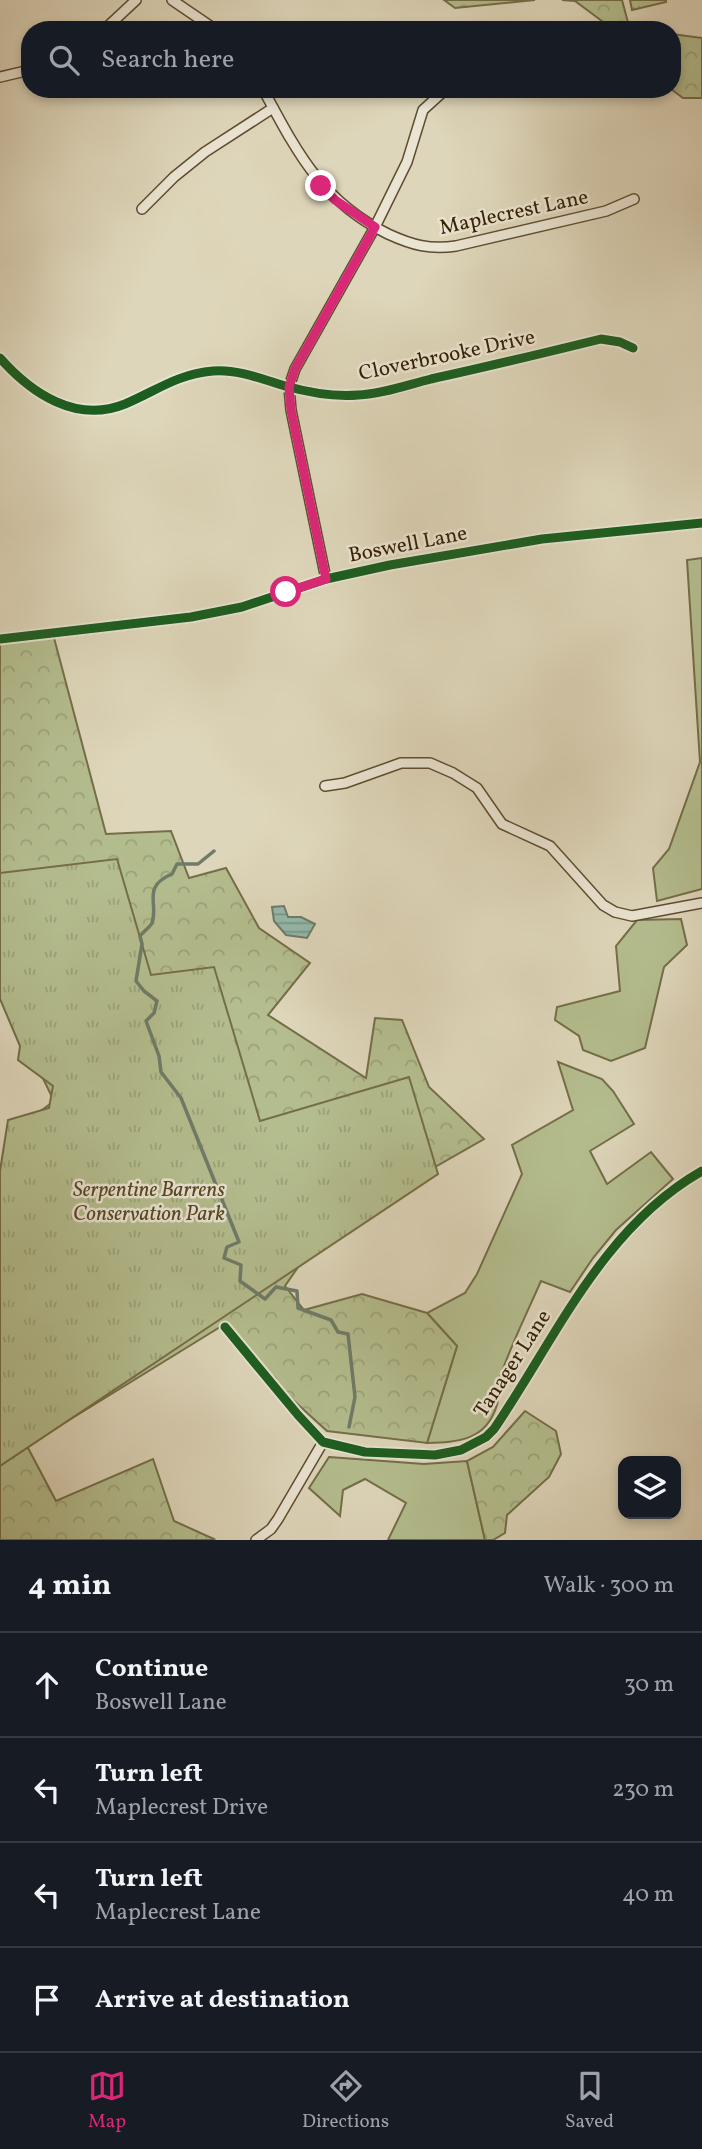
<!DOCTYPE html>
<html lang="en">
<head>
<meta charset="utf-8">
<style>
  :root { --surface:#171b24; --page:#242831; --text:#f1f3f6; --muted:#9ea1a6; --line:#363941; --accent:#db2777 }
  body { margin:0; font-family:Vollkorn,serif; background:var(--page); color:var(--text) }
  .controls { position:absolute; right:21px; bottom:21px; display:grid; overflow:hidden; border-radius:14px; box-shadow:0 4px 10px #0003 }
  .controls button { width:63px; height:63px; display:grid; place-items:center; padding:0; border:0; border-bottom:2px solid var(--line); background:var(--surface); color:var(--text); font:35px sans-serif }
  .stop { position:absolute; width:21px; height:21px; margin:-16px; border:5px solid #db2777; border-radius:50%; background:#fff }
  .stop.end { background:#db2777; border-color:#fff; box-shadow:0 2px 7px #0008 }
  .list { margin:0; padding:0; list-style:none }
  h2 { display:flex; justify-content:space-between; align-items:center; height:91px; margin:0; padding:0 28px; font-size:30px }
  h2 small { font-size:23px; font-weight:400; color:var(--muted) }
  .list li { display:grid; grid-template-columns:46px 1fr auto; gap:21px; align-items:center; box-sizing:border-box; height:105px; padding:0 28px; border-top:2px solid var(--line) }
  .list b { display:block; font-size:26px; white-space:nowrap }
  .list p { margin:0; font-size:23px; white-space:nowrap; color:var(--muted) }
  .list em { font-size:23px; font-style:normal; color:var(--muted) }
  .icon { flex:none; width:38px; height:38px; fill:none; stroke:currentColor; stroke-width:2; stroke-linecap:round; stroke-linejoin:round }
  .map { position:relative; flex:none; width:702px; height:1540px; overflow:hidden }
  .search { position:absolute; background:var(--surface); box-shadow:0 4px 10px #0003; left:21px; right:21px; top:21px; height:77px; display:flex; align-items:center; gap:18px; box-sizing:border-box; padding:0 24px; border-radius:28px; color:var(--muted); font-size:26px }
  .sheet { height:511px; background:var(--surface) }
  nav { display:flex; justify-content:space-around; align-items:center; box-sizing:border-box; height:98px; border-top:2px solid var(--line); background:var(--surface); font-size:19px; color:var(--muted) }
  nav a { display:grid; justify-items:center; gap:4px }
  nav .on { color:var(--accent) }
  .map>svg:first-child { display:block }
</style>
</head>
<body>
<div class="map">
<svg width="702" height="1540" viewBox="0 0 702 1540">
  <defs>
    <pattern id="forest-crowns" width="20" height="18" patternUnits="userSpaceOnUse" patternTransform="scale(1.75)"><rect width="20" height="18" fill="#b4bd8e"/><path d="M2 6a3 3 0 1 1 6 0M12 15a3 3 0 1 1 6 0" fill="none" stroke="#9ba279"/></pattern>
    <pattern id="park-tufts" width="24" height="20" patternUnits="userSpaceOnUse" patternTransform="scale(1.75)"><rect width="24" height="20" fill="#b4bd8e"/><path d="M3 7l-1-3M5 7V3M7 7l1-3M15 17l-1-3M17 17v-4M19 17l1-3" fill="none" stroke="#9ba279"/></pattern>
    <pattern id="water-rules" width="6" height="5" patternUnits="userSpaceOnUse" patternTransform="scale(1.75)"><rect width="6" height="5" fill="#94b9ac"/><path d="M0 2.5h6" fill="none" stroke="#7a968a"/></pattern>
  </defs>
  <rect width="100%" height="100%" fill="#ded6ba"/>
  <filter id="stains"><feTurbulence type="fractalNoise" baseFrequency=".00286" numOctaves="4"/><feColorMatrix values="0 0 0 0 .2 0 0 0 0 .09 0 0 0 0 .02 0 0 0 .5 -.17"/></filter>
  <radialGradient id="worn" r=".72"><stop offset=".6" stop-color="#630" stop-opacity="0"/><stop offset="1" stop-color="#630" stop-opacity=".3"/></radialGradient>
  <g fill="#b4bd8e" stroke="#746e48" stroke-width="2">
    <polygon points="702,558 702,889 657,901 653,868 669,849 700,762 687,560"/>
    <polygon points="681,919 687,945 664,967 645,1048 611,1061 583,1050 579,1036 555,1020 557,1007 620,991 616,946 637,920"/>
    <path d="M558,1062L602,1079L613,1091L634,1124L590,1151L607,1184L651,1152L673,1179L616,1230L593,1258L570,1292L541,1281C527,1313 511,1345 500,1377C497,1386 499,1396 497,1405C486,1441 458,1442 427,1443L457,1346L427,1313L465,1293L477,1274L522,1174L512,1145L573,1110Z"/>
    <polygon points="329,1457 424,1464 467,1461 485,1540 388,1540 406,1503 365,1479 343,1490 340,1516 309,1488"/>
  </g>
  <g fill="url(#forest-crowns)" stroke="#746e48" stroke-width="2">
    <polygon points="444,0 535,0 455,8"/>
    <polygon points="562,0 622,0 630,30 614,30 575,1"/>
    <polygon points="672,34 702,38 702,98 683,98 671,89"/>
    <polygon points="53,634 106,834 171,831 189,878 226,868 259,928 310,963 268,1015 366,1078 375,1018 402,1020 429,1087 484,1139 323,1231 285,1286 304,1310 362,1294 427,1313 457,1346 427,1443 327,1431 293,1400 225,1324 27,1446 56,1501 153,1459 174,1521 214,1539 212,1540 0,1540 0,1187 15,1130 54,1101 17,1025 0,981 0,639"/>
    <polygon points="525,1411 556,1431 561,1454 549,1477 507,1515 505,1533 493,1540 485,1540 467,1461 493,1447"/>
  </g>
  <g fill="url(#park-tufts)" stroke="#746e48" stroke-width="2">
    <polygon points="630,0 666,0 666,2 632,10"/>
    <polygon points="117,859 151,975 214,967 260,1121 409,1077 438,1174 0,1466 0,1171 8,1120 49,1108 53,1086 18,1060 20,1046 0,999 0,873"/>
  </g>
  <polygon fill="url(#water-rules)" stroke="#6e7b68" stroke-width="2" points="284,906 288,917 301,917 315,924 307,938 286,935 274,921 272,907"/>
  <g fill="none" stroke-linecap="round" stroke-linejoin="round">
    <path stroke="#6e7b68" stroke-width="3.5" d="M214,851L198,864H177L172,874C141,887 159,904 152,923C150,927 143,932 140,936L142,944L136,981L144,991L157,1001L154,1013L146,1021L159,1056L161,1072L181,1098L239,1242L227,1247L224,1258L241,1265L240,1281L265,1299L276,1287L297,1291L298,1308L331,1320L338,1332L348,1334L355,1397L349,1427"/>
    <defs>
      <g id="minor">
        <polyline points="172,0 216,30"/>
        <polyline points="104,30 136,0"/>
        <polyline points="0,77 30,70"/>
        <path d="M263,89C297,152 321,201 388,234C412,245 430,250 456,246L606,211L634,199"/>
        <polyline points="142,209 174,177 205,152 273,108"/>
        <path d="M0,358C31,393 76,424 125,404C156,391 177,374 213,371C237,369 262,379 285,386C307,392 336,397 358,395C382,394 407,385 431,379C487,367 544,353 601,339L620,342L633,348"/>
        <polyline points="326,579 291,410 289,387 295,369 375,227 407,162 423,110 446,89"/>
        <polyline points="0,639 191,617 242,607 326,579 390,565 542,539 702,523"/>
        <polyline points="325,786 345,783 401,763 430,763 453,773 477,788 502,824 550,846 603,905 615,912 632,916 702,903"/>
        <path d="M225,1327L298,1415L323,1442L365,1452L435,1455L461,1450L486,1437L494,1429C556,1338 602,1228 702,1171"/>
        <polyline points="256,1540 271,1529 278,1519 323,1442"/>
      </g>
    </defs>
    <use href="#minor" stroke="#5e4d30" stroke-width="12"/>
    <use href="#minor" stroke="#eae4d2" stroke-width="9"/>
    <defs>
      <g id="cycleway">
        <path d="M0,358C31,393 76,424 125,404C156,391 177,374 213,371C237,369 262,379 285,386C307,392 336,397 358,395C382,394 407,385 431,379C487,367 544,353 601,339L620,342L633,348"/>
        <polyline points="0,639 191,617 242,607 326,579 390,565 542,539 702,523"/>
        <path d="M225,1327L298,1415L323,1442L365,1452L435,1455L461,1450L486,1437L494,1429C556,1338 602,1228 702,1171"/>
      </g>
    </defs>
    <use href="#cycleway" stroke="#eae4d2" stroke-width="13"/>
    <use href="#cycleway" stroke="#1b5e20" stroke-width="9"/>
  </g>
  <g fill="none" stroke-linecap="round" stroke-linejoin="round">
    <polyline stroke="#db2777" stroke-width="9" points="286,592 326,579 291,410 289,387 295,369 375,227 335,200 321,186"/>
  </g>
  <g text-anchor="middle" dominant-baseline="central" stroke-width="5" stroke-linejoin="round" paint-order="stroke">
    <g font-size="21" fill="#341f02" stroke="#eae4d2">
      <text transform="translate(514 213) rotate(-12)">Maplecrest Lane</text>
      <text transform="translate(447 356) rotate(-12)">Cloverbrooke Drive</text>
      <text transform="translate(408 545) rotate(-11)">Boswell Lane</text>
      <text transform="translate(513 1364) rotate(-57)">Tanager Lane</text>
    </g>
    <g font-size="21" font-style="italic" fill="#544625" stroke="#eae4d2">
      <text x="149" y="1190">Serpentine Barrens<tspan x="149" dy="24">Conservation Park</tspan></text>
    </g>
  </g>
  <rect width="100%" height="100%" filter="url(#stains)"/>
  <rect width="100%" height="100%" fill="url(#worn)"/>
</svg>
<div class="controls">
<button><svg class="icon" aria-label="layers" viewBox="0 0 24 24"><path d="M12 4l9 5-9 5-9-5zM3 14l9 5 9-5"/></svg></button>
</div>
<div class="stop" style="left:286px;top:592px"></div>
<div class="stop end" style="left:321px;top:186px"></div>
<div class="search"><svg class="icon" aria-label="search" viewBox="0 0 24 24"><circle cx="10" cy="10" r="6"/><path d="M15 15l6 6"/></svg>Search here</div>
</div>
<section class="sheet">
<h2>4 min<small>Walk · 300 m</small></h2>
<ul class="list">
<li><svg class="icon" aria-label="ahead" viewBox="0 0 24 24"><path d="M12 20V5M6 11l6-6 6 6"/></svg><div><b>Continue</b><p>Boswell Lane</p></div><em>30 m</em></li>
<li><svg class="icon" aria-label="left" viewBox="0 0 24 24"><path d="M17 20v-9H6M10 6l-5 5 5 5"/></svg><div><b>Turn left</b><p>Maplecrest Drive</p></div><em>230 m</em></li>
<li><svg class="icon" aria-label="left" viewBox="0 0 24 24"><path d="M17 20v-9H6M10 6l-5 5 5 5"/></svg><div><b>Turn left</b><p>Maplecrest Lane</p></div><em>40 m</em></li>
<li><svg class="icon" aria-label="arrive" viewBox="0 0 24 24"><path d="M6 21V4h12l-3 4 3 4H6"/></svg><div><b>Arrive at destination</b></div></li>
</ul>
</section>
<nav>
<a class="on"><svg class="icon" aria-label="map" viewBox="0 0 24 24"><path d="M3 6l6-2 6 2 6-2v14l-6 2-6-2-6 2zM9 4v14M15 6v14"/></svg>Map</a>
<a><svg class="icon" aria-label="directions" viewBox="0 0 24 24"><path d="M12 3l9 9-9 9-9-9zM9 14v-3h6M13 9l2 2-2 2"/></svg>Directions</a>
<a><svg class="icon" aria-label="saved" viewBox="0 0 24 24"><path d="M7 4h10v16l-5-4-5 4z"/></svg>Saved</a>
</nav>
</body>
</html>
